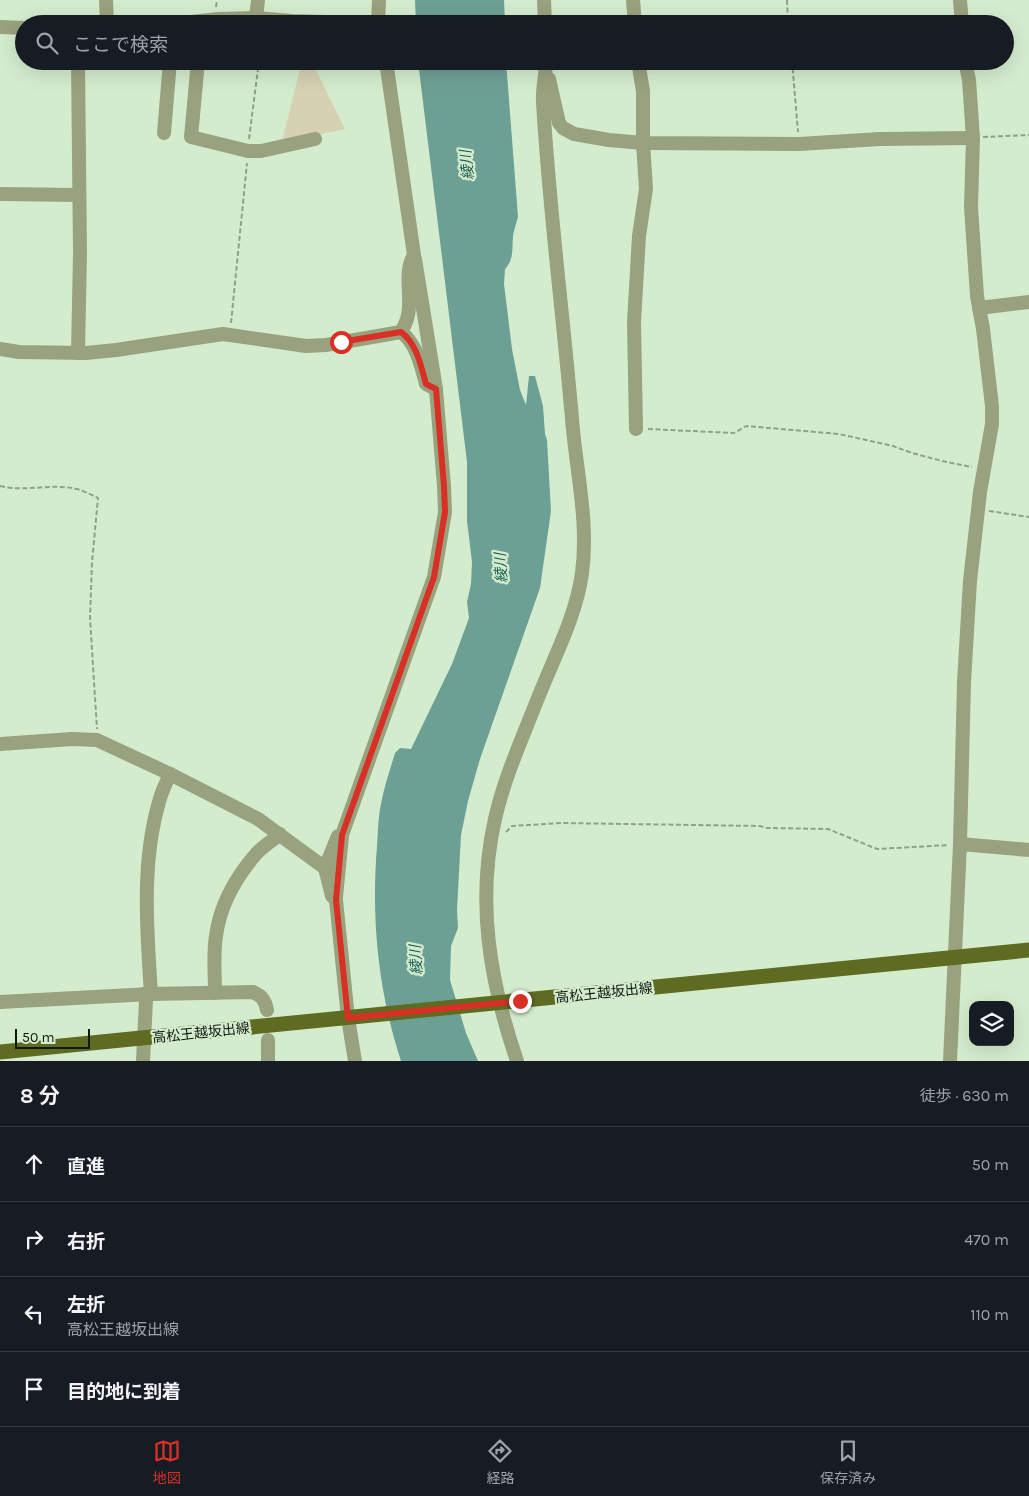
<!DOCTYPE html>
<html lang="ja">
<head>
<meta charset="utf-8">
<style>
  :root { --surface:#171b24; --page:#242831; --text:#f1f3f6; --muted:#9ea1a6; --line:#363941; --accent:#d93025 }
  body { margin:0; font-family:Karla,"Noto Sans JP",sans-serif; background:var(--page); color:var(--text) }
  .controls { position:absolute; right:15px; bottom:15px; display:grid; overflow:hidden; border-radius:10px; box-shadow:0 5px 20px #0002 }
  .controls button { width:45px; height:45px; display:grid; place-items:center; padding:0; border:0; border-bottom:1px solid var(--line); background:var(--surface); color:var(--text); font:25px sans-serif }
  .scale { position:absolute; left:15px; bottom:12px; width:75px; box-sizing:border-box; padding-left:5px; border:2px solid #10180e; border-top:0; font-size:14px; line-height:18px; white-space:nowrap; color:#10180e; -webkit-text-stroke:4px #d4ecce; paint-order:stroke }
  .stop { position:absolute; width:15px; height:15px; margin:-11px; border:4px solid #d93025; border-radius:50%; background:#fff }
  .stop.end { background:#d93025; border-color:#fff; box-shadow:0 1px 5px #0008 }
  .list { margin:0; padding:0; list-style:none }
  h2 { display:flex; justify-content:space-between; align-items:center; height:65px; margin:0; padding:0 20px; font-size:21px }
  h2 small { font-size:16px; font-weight:400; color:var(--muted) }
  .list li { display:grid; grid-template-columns:32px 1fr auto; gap:15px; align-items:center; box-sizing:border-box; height:75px; padding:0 20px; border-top:1px solid var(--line) }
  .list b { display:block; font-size:19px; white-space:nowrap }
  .list p { margin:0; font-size:16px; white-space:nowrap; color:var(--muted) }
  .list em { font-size:16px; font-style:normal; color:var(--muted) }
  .icon { flex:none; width:28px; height:28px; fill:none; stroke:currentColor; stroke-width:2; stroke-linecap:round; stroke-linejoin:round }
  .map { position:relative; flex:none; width:1029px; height:1061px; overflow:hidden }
  .search { position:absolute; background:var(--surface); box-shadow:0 5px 20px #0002; left:15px; right:15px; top:15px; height:55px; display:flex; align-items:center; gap:12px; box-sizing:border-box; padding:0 18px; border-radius:28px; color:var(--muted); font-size:19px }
  .sheet { height:365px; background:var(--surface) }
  nav { display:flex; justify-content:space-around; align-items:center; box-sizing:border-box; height:70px; border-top:1px solid var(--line); background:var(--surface); font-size:14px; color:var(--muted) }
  nav a { display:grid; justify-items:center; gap:2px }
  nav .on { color:var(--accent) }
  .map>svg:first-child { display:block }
</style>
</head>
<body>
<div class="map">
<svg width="1029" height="1061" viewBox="0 0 1029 1061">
  <rect width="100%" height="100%" fill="#d4ecce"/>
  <polygon fill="#d7d1b3" points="301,65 314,66 345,129 282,142"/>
  <g fill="#6da095">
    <polygon points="415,0 504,0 505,24 416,24"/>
    <path d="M418,61H506L518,217C517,221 513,233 513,237C512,248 514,260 505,269L504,284L512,349L520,390L526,405L529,376H535L543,406L545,434L547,440L551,511L540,588L480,759L468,801L461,835L457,910L458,928L451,946L450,980L466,1033L478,1061H401C378,991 371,919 377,846C378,833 378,818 381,804C384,787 390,770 395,753L400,748L411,749L452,664L469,618L467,602L471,584L472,562L467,521V462Z"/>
  </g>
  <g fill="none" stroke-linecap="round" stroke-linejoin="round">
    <g stroke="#8fa18a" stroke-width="2" stroke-dasharray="5 2.5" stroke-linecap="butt">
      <polyline points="787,0 788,24"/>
      <polyline points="216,7 217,0"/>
      <polyline points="792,61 798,132"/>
      <polyline points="983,137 1029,135"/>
      <polyline points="249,139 259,61"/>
      <polyline points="231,323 247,163"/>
      <polyline points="648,429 734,433 746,426 839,434 893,446 912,453 942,461 972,467"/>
      <path d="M0,486C25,492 47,484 72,488C80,489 90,494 98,498L92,562L90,618L97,729"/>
      <polyline points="989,511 1029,517"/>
      <polyline points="506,832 512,826 561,823 760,826 767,828 828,829 877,849 949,845"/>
    </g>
    <g stroke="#99a27e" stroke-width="14">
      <polyline points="106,0 107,24"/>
      <polyline points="544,0 545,24"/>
      <polyline points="633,0 635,24"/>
      <polyline points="960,0 962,24"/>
      <polyline points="256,18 258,0"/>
      <polyline points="173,24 218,19 256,18 292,21 392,24"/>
      <polyline points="378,24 379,0"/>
      <polyline points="0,27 24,28"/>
      <polyline points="78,61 80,253 78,353"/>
      <polyline points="198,61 191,137 248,151 261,151 315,139"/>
      <path d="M386,61L414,255C405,270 410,288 409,306C409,315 406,324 401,332"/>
      <polyline points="549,79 559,123 563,128 574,134 609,140 643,143 799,144 880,139 973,138"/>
      <polyline points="164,133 170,61"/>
      <polyline points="0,194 79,195"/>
      <polyline points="415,259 436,389"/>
      <polyline points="979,308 1029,302"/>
      <path d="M0,349L19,352L86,353L116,350L223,334L306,346L326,345L401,332C417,344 421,366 426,384L436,389L444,486L445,512L434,577L342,835L338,836L325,868L332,896L336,900L348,1018L355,1061"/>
      <polyline points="636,429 634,322 639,236 646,189 643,143 643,91 638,61"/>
      <polyline points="0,744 72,739 97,740 170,774 258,819 325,868"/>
      <polyline points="960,844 1029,850"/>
      <polyline points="336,897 342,836"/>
      <path d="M215,993C215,974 213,954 216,936C220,905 236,877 256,854C262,847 272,841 280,834"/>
      <path d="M151,994C147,930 141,864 159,802C161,793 166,783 170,774"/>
      <path d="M0,1002L151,994L253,992C262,996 265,1000 267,1010"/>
      <polyline points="268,1040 268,1061"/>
      <polyline points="143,1061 146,1000 144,994"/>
      <path d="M517,1061C490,982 476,902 495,819C504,779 521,741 536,703C552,661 576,618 582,573C589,522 576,470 572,419C563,313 549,208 543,102C542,89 546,75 546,61"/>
      <polyline points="950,1061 960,844 964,682 970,581 980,492 992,424 992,406 983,329 977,296 971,207 973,138 969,80 965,61"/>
    </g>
    <polyline stroke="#5e6b21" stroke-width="15" points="0,1052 1029,950"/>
  </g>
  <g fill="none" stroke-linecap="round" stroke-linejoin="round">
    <path stroke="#d93025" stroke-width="6" d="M341,342L401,332C417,344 421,366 426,384L436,389L444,486L445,512L434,577L342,835L336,900L348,1018L520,1001"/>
  </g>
  <g text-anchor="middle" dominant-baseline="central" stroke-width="4.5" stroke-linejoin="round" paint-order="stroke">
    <g font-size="14" fill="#10180e" stroke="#d4ecce">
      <text transform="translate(604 993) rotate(-6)">高松王越坂出線</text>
      <text transform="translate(201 1033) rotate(-6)">高松王越坂出線</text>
    </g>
    <g font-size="15" font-style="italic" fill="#195d53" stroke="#d4ecce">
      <text transform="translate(467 165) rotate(-96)">綾川</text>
      <text transform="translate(501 568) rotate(-93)">綾川</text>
      <text transform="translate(416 960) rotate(-93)">綾川</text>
    </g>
  </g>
</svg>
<div class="controls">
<button><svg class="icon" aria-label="layers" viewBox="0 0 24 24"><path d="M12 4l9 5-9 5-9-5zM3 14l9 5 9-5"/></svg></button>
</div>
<div class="scale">50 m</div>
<div class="stop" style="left:341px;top:342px"></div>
<div class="stop end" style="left:520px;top:1001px"></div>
<div class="search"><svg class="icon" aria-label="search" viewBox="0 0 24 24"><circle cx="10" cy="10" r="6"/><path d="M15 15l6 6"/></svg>ここで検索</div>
</div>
<section class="sheet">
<h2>8 分<small>徒歩 · 630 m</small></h2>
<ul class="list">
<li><svg class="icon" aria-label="ahead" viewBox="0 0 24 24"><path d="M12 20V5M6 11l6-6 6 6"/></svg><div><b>直進</b></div><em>50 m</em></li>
<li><svg class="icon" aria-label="right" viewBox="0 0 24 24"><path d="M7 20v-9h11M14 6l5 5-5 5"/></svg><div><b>右折</b></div><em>470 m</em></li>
<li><svg class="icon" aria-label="left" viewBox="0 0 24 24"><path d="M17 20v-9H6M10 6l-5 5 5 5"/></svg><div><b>左折</b><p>高松王越坂出線</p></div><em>110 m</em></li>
<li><svg class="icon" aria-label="arrive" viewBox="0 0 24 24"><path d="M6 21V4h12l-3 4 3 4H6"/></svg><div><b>目的地に到着</b></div></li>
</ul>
</section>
<nav>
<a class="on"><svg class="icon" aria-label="map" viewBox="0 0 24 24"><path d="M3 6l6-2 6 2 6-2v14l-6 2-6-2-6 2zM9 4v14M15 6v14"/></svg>地図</a>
<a><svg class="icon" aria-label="directions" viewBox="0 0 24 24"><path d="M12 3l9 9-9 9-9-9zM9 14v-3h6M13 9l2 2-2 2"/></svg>経路</a>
<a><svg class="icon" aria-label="saved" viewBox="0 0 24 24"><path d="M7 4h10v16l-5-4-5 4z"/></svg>保存済み</a>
</nav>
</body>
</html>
